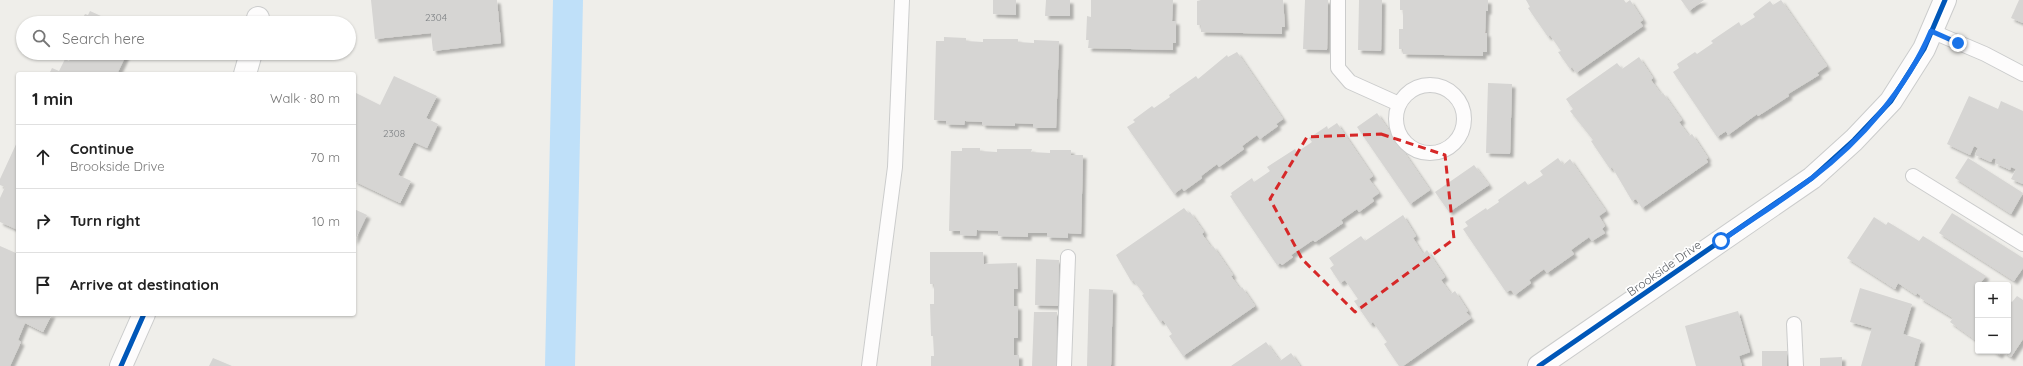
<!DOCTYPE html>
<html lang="en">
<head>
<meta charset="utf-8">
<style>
  :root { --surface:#fff; --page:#f6f6f6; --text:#222; --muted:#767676; --line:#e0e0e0 }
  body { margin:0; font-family:Quicksand,sans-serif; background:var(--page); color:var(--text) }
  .controls { position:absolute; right:12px; bottom:12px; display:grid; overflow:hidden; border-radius:4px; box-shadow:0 1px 3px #0004 }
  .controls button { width:36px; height:36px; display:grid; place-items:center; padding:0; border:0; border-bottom:1px solid var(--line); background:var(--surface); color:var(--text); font:20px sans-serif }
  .stop { position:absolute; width:12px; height:12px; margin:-9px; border:3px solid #1a73e8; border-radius:50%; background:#fff }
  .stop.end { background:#1a73e8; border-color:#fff; box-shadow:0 1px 4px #0008 }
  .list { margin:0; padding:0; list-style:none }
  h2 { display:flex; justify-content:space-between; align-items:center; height:52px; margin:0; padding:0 16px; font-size:17px }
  h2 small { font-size:13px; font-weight:400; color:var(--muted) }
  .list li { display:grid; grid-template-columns:26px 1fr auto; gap:12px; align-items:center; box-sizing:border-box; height:64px; padding:0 16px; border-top:1px solid var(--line) }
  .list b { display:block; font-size:15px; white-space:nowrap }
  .list p { margin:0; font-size:13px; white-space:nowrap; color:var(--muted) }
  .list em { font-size:13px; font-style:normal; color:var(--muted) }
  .icon { flex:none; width:22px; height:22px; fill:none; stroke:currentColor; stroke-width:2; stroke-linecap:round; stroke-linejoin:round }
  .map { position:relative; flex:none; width:2023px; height:366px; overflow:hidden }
  .search { position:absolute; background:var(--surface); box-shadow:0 1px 3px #0004; left:16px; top:16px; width:340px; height:44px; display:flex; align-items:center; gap:10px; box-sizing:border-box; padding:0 14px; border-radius:22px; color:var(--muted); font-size:15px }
  .panel { position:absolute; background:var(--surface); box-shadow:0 1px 3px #0004; left:16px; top:72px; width:340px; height:244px; border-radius:4px }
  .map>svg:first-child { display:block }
</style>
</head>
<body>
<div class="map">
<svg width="2023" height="366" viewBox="0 0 2023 366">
  <defs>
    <filter id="shadow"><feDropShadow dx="3.5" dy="3.5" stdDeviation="1" flood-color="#0004"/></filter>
  </defs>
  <rect width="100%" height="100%" fill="#efeeea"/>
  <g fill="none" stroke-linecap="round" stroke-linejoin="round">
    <polyline stroke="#bfe0f9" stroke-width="30" points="560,366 568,0"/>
  </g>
  <g fill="#d6d5d3" filter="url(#shadow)">
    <polygon points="371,0 497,0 501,43 433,51 431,33 375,39"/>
    <polygon points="993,0 1016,0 1016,15 993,14"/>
    <polygon points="1046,0 1070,0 1070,16 1045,16"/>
    <polygon points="1091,0 1173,0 1172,21 1176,21 1176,43 1173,43 1173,50 1088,48 1089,40 1086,40 1087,16 1091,17"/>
    <polygon points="1201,0 1283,0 1285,27 1282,27 1282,34 1201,32 1201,25 1197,25 1197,1"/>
    <polygon points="1305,0 1328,0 1327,50 1303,49"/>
    <polygon points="1359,0 1382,0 1381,51 1358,50"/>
    <polygon points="1400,0 1488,0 1488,11 1486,11 1485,33 1487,33 1487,52 1483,52 1483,56 1403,54 1403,49 1399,49 1399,29 1403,29 1403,10 1400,10"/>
    <polygon points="1526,0 1624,0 1626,3 1630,0 1643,20 1640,22 1643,26 1576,73 1572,67 1570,69 1558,52 1561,51 1550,35 1548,37 1528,8 1530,7"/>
    <polygon points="1681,0 1704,0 1689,11"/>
    <polygon points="1781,0 1827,66 1817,73 1819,75 1788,94 1789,96 1758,116 1757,114 1728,135 1726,131 1717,137 1673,72 1679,68 1677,64 1695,52 1697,54 1713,43 1711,41 1739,22 1741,26 1755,17 1753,14 1770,1 1773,5"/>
    <polygon points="2019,0 2023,0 2023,23 2011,18"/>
    <polygon points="90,11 116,23 80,23 85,14 88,15"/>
    <polygon points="944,37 966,38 966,41 983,42 983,39 1018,39 1018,42 1034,43 1034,40 1059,41 1056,128 1033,128 1033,124 1015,123 1015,126 982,125 982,122 965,121 964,125 946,124 946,121 934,120 936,41 944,41"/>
    <polygon points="1237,52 1283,119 1276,124 1278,126 1260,139 1257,135 1242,146 1244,149 1219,167 1217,164 1201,176 1202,178 1184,191 1182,188 1174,194 1127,127 1135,122 1133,120 1152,106 1154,108 1170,97 1169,95 1196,76 1198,79 1227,55 1228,57"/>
    <polygon points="73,53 127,53 117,74 49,74 52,68 59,71 65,59 69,61"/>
    <polygon points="1639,57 1653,78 1651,80 1661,94 1663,93 1682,120 1679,122 1689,136 1692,134 1708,158 1706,159 1708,162 1642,208 1636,199 1632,201 1612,167 1610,169 1591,141 1593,140 1570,111 1573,109 1566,99 1617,63 1622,69"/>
    <polygon points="394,76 437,96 426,118 438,124 427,148 414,142 398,175 411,181 400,203 354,181 354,92 380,105"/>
    <polygon points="1488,83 1512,84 1510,154 1486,153"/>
    <polygon points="1969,96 1998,109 2001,101 2023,111 2023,184 2011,179 2016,169 2011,167 2010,170 1995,163 1996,159 1993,158 1991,162 1975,155 1978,148 1974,146 1970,155 1947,144"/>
    <polygon points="1377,113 1430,190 1410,204 1357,127"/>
    <polygon points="1337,123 1373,176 1369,179 1379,193 1372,198 1374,201 1359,212 1357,209 1341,220 1343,223 1315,242 1313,240 1291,255 1293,257 1282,265 1280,263 1277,265 1230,196 1232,195 1231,193 1252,178 1254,182 1270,171 1267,167 1295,149 1297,152 1312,142 1309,138 1327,126 1328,129"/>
    <polygon points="18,140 18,230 0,222 0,198 5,187 0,185 0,179"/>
    <polygon points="962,148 980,148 980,151 997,152 997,149 1032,149 1031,152 1050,153 1050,150 1071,150 1071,155 1083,155 1081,234 1068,233 1068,238 1047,237 1047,233 1028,233 1028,237 998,236 998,231 977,230 976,236 960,235 960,231 949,231 951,151 962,151"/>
    <polygon points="1558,158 1563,165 1570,159 1606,211 1599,216 1605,226 1602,229 1605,233 1592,241 1589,237 1571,250 1574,254 1547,273 1544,269 1529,280 1531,283 1515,295 1511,290 1506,292 1463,229 1468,226 1465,222 1486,208 1487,210 1499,202 1498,200 1525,181 1528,185 1543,175 1540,171"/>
    <polygon points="1968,158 2023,193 2011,214 1955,178"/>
    <polygon points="1474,165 1489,185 1449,212 1435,192"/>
    <polygon points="1184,208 1188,213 1190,212 1204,232 1202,234 1211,247 1213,246 1233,275 1231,276 1240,289 1242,287 1255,306 1183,356 1169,336 1172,334 1163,320 1160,322 1142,295 1144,294 1133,280 1131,281 1116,255"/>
    <polygon points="354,209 367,215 354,242"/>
    <polygon points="1952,213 2023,258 2023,268 2014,281 1939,233"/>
    <polygon points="1403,215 1416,236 1413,238 1423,254 1427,250 1445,277 1441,280 1451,294 1455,291 1468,311 1466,312 1471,318 1403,366 1399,366 1384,344 1387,342 1373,322 1370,324 1354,301 1358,299 1345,280 1340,283 1330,268 1334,265 1329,258 1361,236 1365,241"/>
    <polygon points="1874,217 1886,225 1888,222 1919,241 1923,236 1986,276 1981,282 1985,285 1978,285 1978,342 1950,322 1953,318 1920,298 1921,296 1917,293 1916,295 1898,283 1895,289 1847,258"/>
    <polygon points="0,246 18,254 18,314 52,314 43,332 25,323 18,340 21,342 10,366 0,366"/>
    <polygon points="930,252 983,252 984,264 1017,263 1018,289 1014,289 1014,306 1018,306 1018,338 1014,338 1014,355 1019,355 1019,366 931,366 931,356 934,356 933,336 931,336 930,304 934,304 934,284 930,284"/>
    <polygon points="1036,259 1059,260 1058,306 1035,305"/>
    <polygon points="1860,288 1912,304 1903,334 1921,340 1914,366 1861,366 1872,328 1850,322"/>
    <polygon points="1089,289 1113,290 1111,366 1087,366"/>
    <polygon points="2017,296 2023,300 2023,339 2011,357 2002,351 1999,355 1992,351 2008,351 2008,299 2012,302"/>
    <polygon points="1738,311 1750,352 1739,356 1742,366 1696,366 1685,326"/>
    <polygon points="1034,312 1057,312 1056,366 1032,366"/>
    <polygon points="1266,342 1280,361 1291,353 1300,366 1231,366"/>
    <rect x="1762" y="351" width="25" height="15"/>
    <polygon points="1842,357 1842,366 1820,366 1820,358"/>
    <polygon points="213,358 232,366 209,366"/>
  </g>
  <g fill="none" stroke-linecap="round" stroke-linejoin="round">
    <defs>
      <g id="lane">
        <polyline points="1338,0 1338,68 1350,82 1399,104"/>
        <polyline points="1931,31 1985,54 2023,74"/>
        <circle cx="1430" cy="119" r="34"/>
        <polyline points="1913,176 2023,244"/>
        <polyline points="1794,324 1796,366"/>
        <polyline points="869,366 895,167 902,0"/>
        <polyline points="1064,366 1068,257"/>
      </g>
      <g id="street">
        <polyline points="257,23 258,18"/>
        <polyline points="245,74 251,53"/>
        <polyline points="121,366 144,314"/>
        <polyline points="1539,366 1812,178 1854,140 1891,101 1924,49 1945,0"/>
      </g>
    </defs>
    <use href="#lane" stroke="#cbcccc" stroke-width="16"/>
    <use href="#street" stroke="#cbcccc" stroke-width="24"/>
    <use href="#lane" stroke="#fdfcfc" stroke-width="14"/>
    <use href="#street" stroke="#fdfcfc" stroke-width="22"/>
    <defs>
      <g id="cycleway">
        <polyline points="121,366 144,314"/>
        <polyline points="1539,366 1812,178 1854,140 1891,101 1924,49 1945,0"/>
      </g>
    </defs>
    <use href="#cycleway" stroke="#fff" stroke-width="8"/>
    <use href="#cycleway" stroke="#0057b8" stroke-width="5"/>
  </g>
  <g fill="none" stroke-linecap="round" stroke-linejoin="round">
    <path stroke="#1a73e8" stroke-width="5" d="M1721,241C1751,220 1783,200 1812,178C1861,141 1907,88 1931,31L1958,43"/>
  </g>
  <path fill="none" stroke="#d62828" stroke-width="3" stroke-dasharray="8 5" stroke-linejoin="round" d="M1381,134L1445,155L1454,239L1355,312L1302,259L1270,199L1307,137Z"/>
  <g text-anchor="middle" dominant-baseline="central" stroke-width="3.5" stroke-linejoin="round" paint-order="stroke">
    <g font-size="10" fill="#7e8184">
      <text x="436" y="17">2304</text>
      <text x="394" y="133">2308</text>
    </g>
    <g font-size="12" fill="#5f6368" stroke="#fff">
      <text transform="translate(1664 268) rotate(-35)">Brookside Drive</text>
    </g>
  </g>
</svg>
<div class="controls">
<button>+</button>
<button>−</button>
</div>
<div class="stop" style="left:1721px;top:241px"></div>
<div class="stop end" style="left:1958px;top:43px"></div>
<div class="search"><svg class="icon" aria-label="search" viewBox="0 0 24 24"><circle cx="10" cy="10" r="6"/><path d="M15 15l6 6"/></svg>Search here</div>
<section class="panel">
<h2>1 min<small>Walk · 80 m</small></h2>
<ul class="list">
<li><svg class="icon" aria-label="ahead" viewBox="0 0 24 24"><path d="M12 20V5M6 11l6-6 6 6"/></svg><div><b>Continue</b><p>Brookside Drive</p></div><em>70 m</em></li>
<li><svg class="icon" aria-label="right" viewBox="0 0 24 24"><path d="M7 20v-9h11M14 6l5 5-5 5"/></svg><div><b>Turn right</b></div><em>10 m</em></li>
<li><svg class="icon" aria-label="arrive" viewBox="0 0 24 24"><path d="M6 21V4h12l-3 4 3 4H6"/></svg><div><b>Arrive at destination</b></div></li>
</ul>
</section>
</div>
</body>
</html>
